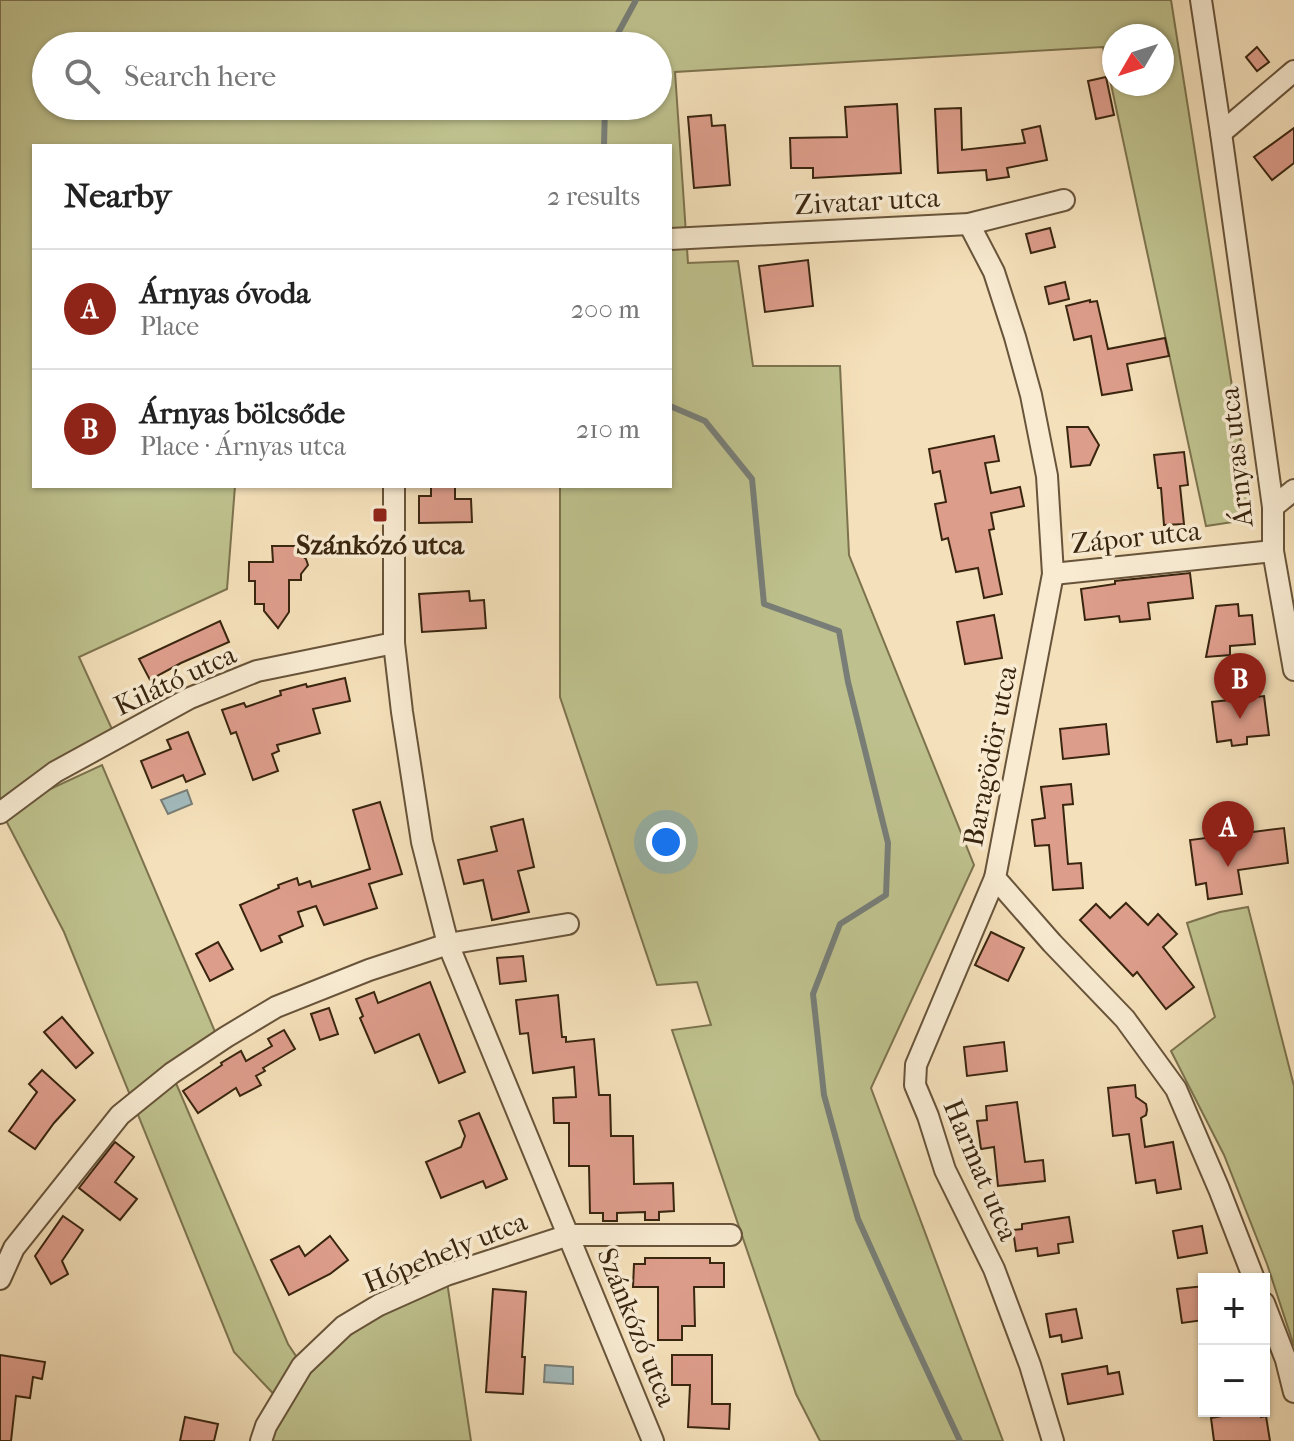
<!DOCTYPE html>
<html lang="en">
<head>
<meta charset="utf-8">
<style>
  :root { --surface:#fff; --page:#f2f2f2; --text:#222; --muted:#767676; --line:#e0e0e0; --accent:#8f2418 }
  body { margin:0; font-family:"IM FELL French Canon",serif; background:var(--page); color:var(--text) }
  .controls { position:absolute; right:24px; bottom:24px; display:grid; overflow:hidden; border-radius:0px; box-shadow:0 2px 6px #0004 }
  .controls button { width:72px; height:72px; display:grid; place-items:center; padding:0; border:0; border-bottom:2px solid var(--line); background:var(--surface); color:var(--text); font:40px sans-serif }
  .compass { position:absolute; left:1102px; top:24px; width:72px; height:72px; border-radius:50%; background:var(--surface); box-shadow:0 2px 6px #0004; rotate:231deg }
  .you { position:absolute; left:666px; top:842px; width:28px; height:28px; margin:-20px; border:6px solid #fff; border-radius:50%; background:#1a73e8; box-shadow:0 0 0 12px #1a73e833 }
  .badge { display:grid; place-items:center; width:52px; height:52px; border-radius:50%; background:var(--accent); color:#fff; font-size:26px; font-weight:700 }
  .pin { position:absolute; translate:-50% -66px; filter:drop-shadow(0 2px 4px #0008) }
  .pin::after { content:''; position:absolute; top:42px; width:28px; height:24px; background:inherit; clip-path:polygon(0 0,100% 0,50% 100%) }
  .list { margin:0; padding:0; list-style:none }
  h2 { display:flex; justify-content:space-between; align-items:center; height:104px; margin:0; padding:0 32px; font-size:34px }
  h2 small { font-size:26px; font-weight:400; color:var(--muted) }
  .list li { display:grid; grid-template-columns:52px 1fr auto; gap:24px; align-items:center; box-sizing:border-box; height:120px; padding:0 32px; border-top:2px solid var(--line) }
  .list b { display:block; font-size:30px; white-space:nowrap }
  .list p { margin:0; font-size:26px; white-space:nowrap; color:var(--muted) }
  .list em { font-size:26px; font-style:normal; color:var(--muted) }
  .icon { flex:none; width:44px; height:44px; fill:none; stroke:currentColor; stroke-width:2; stroke-linecap:round; stroke-linejoin:round }
  .map { position:relative; flex:none; width:1294px; height:1441px; overflow:hidden }
  .search { position:absolute; background:var(--surface); box-shadow:0 2px 6px #0004; left:32px; top:32px; width:640px; height:88px; display:flex; align-items:center; gap:20px; box-sizing:border-box; padding:0 28px; border-radius:44px; color:var(--muted); font-size:30px }
  .panel { position:absolute; background:var(--surface); box-shadow:0 2px 6px #0004; left:32px; top:144px; width:640px; height:344px; border-radius:0px }
  .map>svg:first-child { display:block }
</style>
</head>
<body>
<div class="map">
<svg width="1294" height="1441" viewBox="0 0 1294 1441">
  <rect width="100%" height="100%" fill="#f4e0ba"/>
  <filter id="stains"><feTurbulence type="fractalNoise" baseFrequency=".0025" numOctaves="4"/><feColorMatrix values="0 0 0 0 .2 0 0 0 0 .09 0 0 0 0 .02 0 0 0 .5 -.17"/></filter>
  <radialGradient id="worn" r=".72"><stop offset=".6" stop-color="#630" stop-opacity="0"/><stop offset="1" stop-color="#630" stop-opacity=".3"/></radialGradient>
  <g fill="#bec18d" stroke="#7c734e" stroke-width="2" fill-rule="evenodd">
    <path d="M0,0H1171L1253,519L1206,526L1103,47L675,72L688,263L738,261L753,366H840L849,555L974,865L871,1088L1003,1441H820L796,1394L672,1030L711,1025L697,982L657,985L560,697V486H670V146H34V486H235L227,589L79,657L116,738L7,809L102,765L216,1034L172,1074L288,1344L302,1365L379,1305L446,1275L471,1441H261L283,1404L234,1352L64,932L0,809ZM1114,36H1162V84H1114ZM46,46H658V106H46Z"/>
    <polygon points="1248,907 1294,1086 1294,1346 1267,1264 1224,1155 1171,1051 1215,1017 1187,923 1220,912"/>
  </g>
  <g fill="#a2babc" stroke="#787e77" stroke-width="2">
    <polygon points="187,790 192,804 168,814 161,800"/>
    <polygon points="545,1365 573,1367 573,1384 544,1382"/>
  </g>
  <g fill="none" stroke-linecap="round" stroke-linejoin="round">
    <g stroke="#787e77" stroke-width="6">
      <polyline points="611,46 636,0"/>
      <polyline points="604,146 605,106"/>
      <polyline points="670,406 705,421 752,479 764,604 839,631 848,682 888,843 886,895 840,924 813,994 824,1095 858,1219 903,1319 960,1441"/>
    </g>
  </g>
  <g fill="#dd9d8b" stroke="#39250f" stroke-width="2">
    <polygon points="1257,47 1269,62 1257,71 1246,57"/>
    <polygon points="1106,77 1114,115 1096,119 1088,81"/>
    <polygon points="897,104 901,173 813,178 813,168 791,168 790,138 847,137 845,107"/>
    <polygon points="961,108 962,150 1025,143 1022,130 1040,126 1047,160 1007,168 1009,177 987,180 986,170 938,173 935,109"/>
    <polygon points="711,115 712,126 725,125 730,185 694,188 688,117"/>
    <polygon points="1294,128 1294,163 1272,180 1254,157"/>
    <polygon points="1050,228 1055,247 1031,253 1026,234"/>
    <polygon points="808,260 813,306 765,312 759,266"/>
    <polygon points="1065,282 1069,299 1049,304 1045,287"/>
    <polygon points="1090,300 1090,302 1097,301 1108,349 1165,338 1169,356 1127,364 1132,390 1102,395 1091,336 1074,340 1066,306"/>
    <polygon points="1067,427 1088,427 1099,445 1090,465 1071,467"/>
    <polygon points="994,436 999,461 985,463 991,493 1020,487 1024,506 991,513 994,529 989,530 1002,594 984,598 978,568 956,572 948,538 942,540 935,504 946,502 940,471 933,473 929,449"/>
    <polygon points="1184,452 1188,485 1180,486 1184,524 1164,525 1161,488 1158,488 1154,455"/>
    <polygon points="455,486 455,499 471,499 472,522 419,523 419,496 431,496 431,487"/>
    <polygon points="272,546 300,546 300,554 306,559 308,565 301,574 301,580 289,580 289,612 278,628 264,611 264,604 255,604 255,581 249,581 249,562 273,562"/>
    <polygon points="1190,573 1193,598 1148,603 1150,619 1120,622 1119,616 1085,620 1081,589 1115,584 1115,581"/>
    <polygon points="469,591 470,601 484,600 486,628 422,632 419,594"/>
    <polygon points="1238,604 1239,616 1252,615 1255,644 1230,646 1230,655 1206,657 1216,606"/>
    <polygon points="994,615 1002,658 965,664 957,622"/>
    <polygon points="220,621 229,642 181,663 150,680 139,659"/>
    <polygon points="345,678 350,701 313,709 320,733 277,745 279,751 272,754 278,771 253,780 236,732 231,734 222,710 244,703 246,707 281,695 280,691 306,684 307,687"/>
    <polygon points="1264,696 1269,735 1247,737 1247,744 1232,746 1231,740 1217,742 1212,702"/>
    <polygon points="1106,724 1109,754 1063,759 1060,729"/>
    <polygon points="188,732 205,774 186,782 183,775 152,788 141,761 171,749 167,740"/>
    <polygon points="1071,784 1073,804 1063,805 1068,864 1081,863 1083,888 1053,890 1049,845 1035,846 1032,820 1045,818 1041,787"/>
    <polygon points="380,802 402,874 369,884 377,908 324,925 316,906 298,912 303,926 279,936 282,942 261,951 240,905 279,888 278,885 297,878 299,885 310,881 312,887 370,869 353,810"/>
    <polygon points="523,819 534,867 518,871 529,912 492,920 483,880 464,884 458,860 497,851 491,827"/>
    <polygon points="1284,828 1288,863 1238,870 1242,894 1208,899 1206,883 1196,885 1190,840"/>
    <polygon points="1126,903 1148,925 1158,914 1177,934 1163,947 1194,987 1166,1009 1137,972 1133,976 1080,920 1096,904 1110,918"/>
    <polygon points="991,932 1024,948 1008,981 975,965"/>
    <polygon points="218,942 233,969 210,981 196,954"/>
    <polygon points="523,956 526,981 500,984 497,958"/>
    <polygon points="430,982 465,1072 439,1083 419,1034 375,1053 360,1018 363,1016 356,999 374,992 378,1003"/>
    <polygon points="558,995 562,1037 566,1037 566,1042 594,1039 599,1095 610,1095 611,1136 633,1136 634,1184 673,1183 674,1211 659,1212 659,1220 645,1220 645,1212 617,1213 617,1221 603,1221 603,1213 590,1213 589,1166 569,1166 569,1123 554,1123 553,1098 576,1097 574,1067 533,1073 528,1033 520,1034 516,1000"/>
    <polygon points="329,1008 338,1034 320,1040 311,1014"/>
    <polygon points="62,1017 93,1053 76,1068 44,1032"/>
    <polygon points="284,1030 295,1049 263,1068 265,1071 256,1076 261,1085 240,1096 236,1088 198,1113 183,1091 222,1065 221,1063 241,1051 246,1061 272,1046 268,1039"/>
    <polygon points="1004,1042 1007,1071 967,1076 964,1047"/>
    <polygon points="42,1070 75,1100 54,1123 35,1149 9,1131 37,1092 29,1084"/>
    <polygon points="1135,1085 1136,1097 1146,1104 1147,1110 1146,1115 1141,1118 1145,1147 1173,1142 1181,1189 1157,1193 1155,1180 1136,1183 1129,1134 1113,1136 1108,1088"/>
    <polygon points="1017,1102 1025,1162 1043,1160 1045,1181 998,1186 994,1147 981,1149 977,1121 987,1120 986,1106"/>
    <polygon points="479,1113 507,1179 486,1188 483,1181 441,1198 426,1162 461,1147 465,1136 459,1121"/>
    <polygon points="115,1142 134,1157 115,1182 137,1199 120,1220 79,1188"/>
    <polygon points="63,1216 83,1230 62,1261 68,1274 51,1284 35,1256"/>
    <polygon points="1069,1217 1073,1242 1058,1244 1059,1253 1038,1256 1037,1248 1016,1251 1013,1230 1022,1229 1022,1224"/>
    <polygon points="1202,1226 1207,1253 1178,1258 1173,1231"/>
    <polygon points="330,1236 348,1260 330,1274 289,1295 271,1260 299,1246 305,1256"/>
    <polygon points="645,1258 710,1258 710,1263 724,1263 724,1287 694,1287 695,1326 682,1326 682,1340 658,1340 658,1287 633,1287 634,1264 645,1264"/>
    <polygon points="1204,1286 1204,1320 1182,1323 1177,1289"/>
    <polygon points="493,1289 526,1292 522,1357 525,1357 523,1394 486,1392"/>
    <polygon points="1076,1309 1082,1338 1062,1342 1061,1335 1050,1337 1046,1314"/>
    <polygon points="0,1355 45,1362 42,1379 33,1377 30,1398 16,1396 11,1441 0,1441"/>
    <polygon points="672,1355 712,1355 712,1404 730,1404 729,1429 688,1427 690,1385 672,1385"/>
    <polygon points="1107,1366 1108,1374 1119,1372 1123,1394 1068,1404 1062,1374"/>
    <polygon points="1234,1411 1260,1411 1261,1417 1266,1416 1270,1441 1214,1441 1211,1418 1234,1414"/>
    <polygon points="185,1417 218,1424 214,1441 180,1441"/>
  </g>
  <g fill="none" stroke-linecap="round" stroke-linejoin="round">
    <defs>
      <g id="street">
        <polyline points="1201,0 1221,133 1273,507 1273,551 1294,670"/>
        <polyline points="1221,133 1294,71"/>
        <polyline points="969,224 994,272 1015,337 1031,395 1047,476 1053,574 995,878 1052,943 1125,1019 1176,1089 1219,1189 1254,1279"/>
        <polyline points="670,239 969,224 1064,200"/>
        <polyline points="394,486 394,643 402,712 422,842 448,944 653,1441"/>
        <polyline points="1273,507 1294,490"/>
        <polyline points="1053,574 1273,551"/>
        <polyline points="0,813 55,772 190,698 257,671 394,643"/>
        <polyline points="995,878 916,1065 915,1085 928,1116 945,1170 994,1269 1030,1365 1053,1441"/>
        <polyline points="0,1279 14,1248 120,1115 172,1073 226,1037 276,1007 369,970 448,944 568,924"/>
        <polyline points="1264,1303 1286,1360 1294,1392"/>
        <polyline points="261,1441 266,1426 302,1366 344,1326 379,1305 446,1275 569,1235 731,1235"/>
      </g>
    </defs>
    <use href="#street" stroke="#68543a" stroke-width="24"/>
    <use href="#street" stroke="#f8ebd2" stroke-width="20"/>
  </g>
  <rect fill="#8f2418" stroke="#f8ebd2" stroke-width="3" x="372" y="507" width="16" height="16" rx="4"/>
  <g text-anchor="middle" dominant-baseline="central" stroke-width="7" stroke-linejoin="round" paint-order="stroke">
    <g font-size="28" fill="#39250f" stroke="#f8ebd2">
      <text transform="translate(867 201) rotate(-3)">Zivatar utca</text>
      <text transform="translate(1236 457) rotate(-96)">Árnyas utca</text>
      <text transform="translate(1136 537) rotate(-6)">Zápor utca</text>
      <text transform="translate(175 680) rotate(-25)">Kilátó utca</text>
      <text transform="translate(990 756) rotate(-79)">Baragödör utca</text>
      <text transform="translate(981 1170) rotate(67)">Harmat utca</text>
      <text transform="translate(445 1252) rotate(-22)">Hópehely utca</text>
      <text transform="translate(637 1327) rotate(68)">Szánkózó utca</text>
    </g>
    <g font-size="28" font-weight="bold" fill="#39250f" stroke="#f8ebd2">
      <text x="380" y="544">Szánkózó utca</text>
    </g>
  </g>
  <rect width="100%" height="100%" filter="url(#stains)"/>
  <rect width="100%" height="100%" fill="url(#worn)"/>
</svg>
<div class="controls">
<button>+</button>
<button>−</button>
</div>
<svg class="compass" viewBox="-18 -18 36 36"><path d="M0-13l5 13h-10z" fill="#e53935"/><path d="M0 13l5-13h-10z" fill="#767676"/></svg>
<div class="you"></div>
<div class="pin badge" style="left:1228px;top:867px">A</div>
<div class="pin badge" style="left:1240px;top:719px">B</div>
<div class="search"><svg class="icon" aria-label="search" viewBox="0 0 24 24"><circle cx="10" cy="10" r="6"/><path d="M15 15l6 6"/></svg>Search here</div>
<section class="panel">
<h2>Nearby<small>2 results</small></h2>
<ul class="list">
<li><span class="badge">A</span><div><b>Árnyas óvoda</b><p>Place</p></div><em>200 m</em></li>
<li><span class="badge">B</span><div><b>Árnyas bölcsőde</b><p>Place · Árnyas utca</p></div><em>210 m</em></li>
</ul>
</section>
</div>
</body>
</html>
